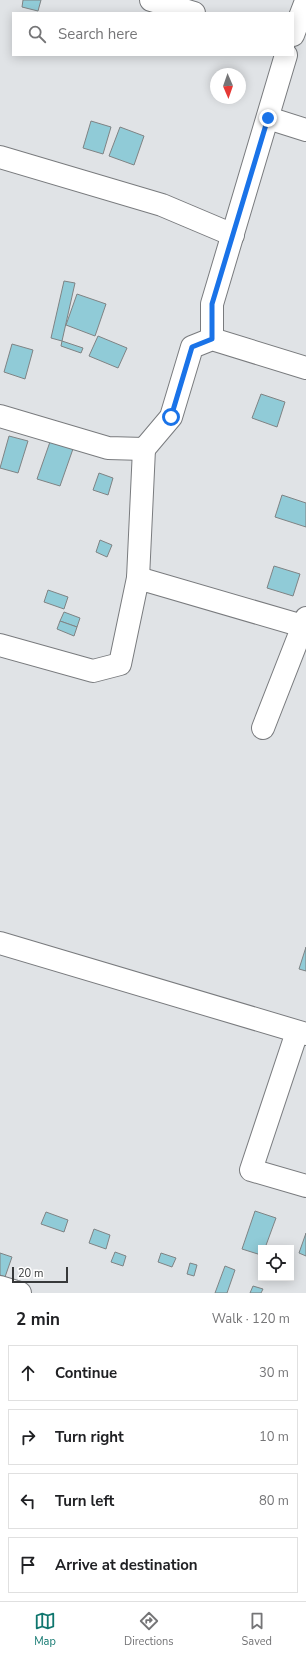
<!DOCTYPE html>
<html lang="en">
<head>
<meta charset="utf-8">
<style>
  :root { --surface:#fff; --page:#f2f2f2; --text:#202124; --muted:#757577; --line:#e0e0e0; --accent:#0f766e }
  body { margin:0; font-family:"Nunito Sans",sans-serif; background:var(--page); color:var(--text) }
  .controls { position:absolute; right:12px; bottom:12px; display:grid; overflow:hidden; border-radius:0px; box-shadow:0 2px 10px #0003 }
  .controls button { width:36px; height:36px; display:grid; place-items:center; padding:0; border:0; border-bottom:1px solid var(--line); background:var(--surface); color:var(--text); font:20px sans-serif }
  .compass { position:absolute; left:210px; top:68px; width:36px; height:36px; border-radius:50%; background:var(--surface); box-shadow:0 2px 10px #0003; rotate:178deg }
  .scale { position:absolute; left:12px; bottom:10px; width:56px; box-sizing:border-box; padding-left:4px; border:2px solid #37393a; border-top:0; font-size:11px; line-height:14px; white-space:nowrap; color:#37393a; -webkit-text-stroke:3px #fff; paint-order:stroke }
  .stop { position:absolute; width:12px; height:12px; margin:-9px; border:3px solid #1a73e8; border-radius:50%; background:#fff }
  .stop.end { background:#1a73e8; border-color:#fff; box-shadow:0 1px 4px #0008 }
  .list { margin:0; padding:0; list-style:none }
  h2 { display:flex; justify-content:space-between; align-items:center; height:52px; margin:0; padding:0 16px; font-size:17px }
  h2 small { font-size:13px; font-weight:400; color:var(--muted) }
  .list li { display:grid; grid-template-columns:26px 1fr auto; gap:12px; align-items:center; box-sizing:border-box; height:56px; margin:0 8px 8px; padding:0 8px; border:1px solid var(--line); border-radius:0px }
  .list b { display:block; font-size:15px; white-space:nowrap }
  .list em { font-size:13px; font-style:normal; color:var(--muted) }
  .icon { flex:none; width:22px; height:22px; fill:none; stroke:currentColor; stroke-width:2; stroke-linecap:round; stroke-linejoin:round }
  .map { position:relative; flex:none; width:306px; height:1293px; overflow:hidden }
  .search { position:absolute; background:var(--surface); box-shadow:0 2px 10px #0003; left:12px; right:12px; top:12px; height:44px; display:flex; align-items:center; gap:10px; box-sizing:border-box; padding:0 14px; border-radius:0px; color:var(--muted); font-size:15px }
  .sheet { height:308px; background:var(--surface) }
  nav { display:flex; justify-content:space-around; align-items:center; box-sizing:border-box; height:56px; border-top:1px solid var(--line); background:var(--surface); font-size:11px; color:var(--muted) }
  nav a { display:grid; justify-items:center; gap:2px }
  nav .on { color:var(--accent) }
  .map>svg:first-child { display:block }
</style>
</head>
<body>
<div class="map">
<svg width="306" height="1293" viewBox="0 0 306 1293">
  <rect width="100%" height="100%" fill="#e0e3e6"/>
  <g fill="#90cbd7" stroke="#7f8384">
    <polygon points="23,0 41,0 38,11 22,7"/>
    <polygon points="91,121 111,127 103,154 83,148"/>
    <polygon points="120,127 144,136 134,165 109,156"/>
    <polygon points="64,281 75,283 62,341 51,338"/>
    <polygon points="77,294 106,304 95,336 66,325"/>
    <polygon points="98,336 127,348 118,368 89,356"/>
    <polygon points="62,341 83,348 81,353 61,346"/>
    <polygon points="12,344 33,350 25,379 4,372"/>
    <polygon points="261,394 285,402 277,427 252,418"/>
    <polygon points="9,436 28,441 18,473 0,468"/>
    <polygon points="51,439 74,446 60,486 37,479"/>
    <polygon points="99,473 113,478 108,495 93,490"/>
    <polygon points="282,495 306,503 306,527 275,517"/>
    <polygon points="100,540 112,545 107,557 96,552"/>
    <polygon points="274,566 300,574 293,596 267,588"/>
    <polygon points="48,590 68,597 64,609 44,602"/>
    <polygon points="64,612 80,618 77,627 60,621"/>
    <polygon points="60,621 77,627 74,636 57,629"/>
    <polygon points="306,947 306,971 299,969"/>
    <polygon points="255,1211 276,1218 265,1248 261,1248 261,1255 242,1249"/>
    <polygon points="46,1212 68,1220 64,1232 41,1224"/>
    <polygon points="94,1229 110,1235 106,1249 89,1243"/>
    <polygon points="306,1233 306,1256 299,1253"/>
    <polygon points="115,1252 126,1256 123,1266 111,1262"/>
    <polygon points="0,1253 12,1257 5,1277 0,1275"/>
    <polygon points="161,1253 176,1258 172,1267 158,1262"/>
    <polygon points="190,1263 197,1265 194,1276 187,1274"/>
    <polygon points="225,1266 235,1270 227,1293 215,1293"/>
    <polygon points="253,1286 263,1289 261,1293 250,1293"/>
  </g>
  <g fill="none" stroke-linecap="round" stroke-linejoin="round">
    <defs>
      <g id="minor">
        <polyline points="151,0 194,13"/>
        <polyline points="293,35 306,1"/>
        <polyline points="268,118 306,130"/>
        <polyline points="0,157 162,205 233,235"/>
        <polyline points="212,339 212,304 286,55"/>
        <polyline points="0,416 108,448 144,449 171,417 192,347 212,339 306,368"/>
        <polyline points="138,578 144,449"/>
        <polyline points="0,645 93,671 120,664 138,578 306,627"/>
        <polyline points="263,728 306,618"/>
        <polyline points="0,943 306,1034"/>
        <polyline points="297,1032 251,1170 306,1186"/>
        <polyline points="0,1287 20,1293"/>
      </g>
    </defs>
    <use href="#minor" stroke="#797b7e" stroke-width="24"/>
    <use href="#minor" stroke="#fff" stroke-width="22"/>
  </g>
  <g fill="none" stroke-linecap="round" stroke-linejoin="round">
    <polyline stroke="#1a73e8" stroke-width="5" points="171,417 192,347 212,339 212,304 268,118"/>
  </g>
</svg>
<div class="controls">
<button><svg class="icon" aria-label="locate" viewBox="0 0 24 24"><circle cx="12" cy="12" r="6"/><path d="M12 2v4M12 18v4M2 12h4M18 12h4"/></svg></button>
</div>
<svg class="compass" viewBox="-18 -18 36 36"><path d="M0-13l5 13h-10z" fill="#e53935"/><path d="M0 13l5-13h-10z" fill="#757577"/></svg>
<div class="scale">20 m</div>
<div class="stop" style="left:171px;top:417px"></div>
<div class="stop end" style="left:268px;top:118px"></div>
<div class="search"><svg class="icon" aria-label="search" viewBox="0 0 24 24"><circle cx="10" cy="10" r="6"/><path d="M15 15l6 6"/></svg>Search here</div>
</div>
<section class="sheet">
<h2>2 min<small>Walk · 120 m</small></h2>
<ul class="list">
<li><svg class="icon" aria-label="ahead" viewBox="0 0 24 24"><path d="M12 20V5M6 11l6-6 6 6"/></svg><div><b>Continue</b></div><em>30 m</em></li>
<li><svg class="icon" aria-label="right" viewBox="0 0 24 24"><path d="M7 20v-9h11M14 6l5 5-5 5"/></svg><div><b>Turn right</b></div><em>10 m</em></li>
<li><svg class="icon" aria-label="left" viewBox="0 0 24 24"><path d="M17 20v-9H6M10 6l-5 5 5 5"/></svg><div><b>Turn left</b></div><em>80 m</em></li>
<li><svg class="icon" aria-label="arrive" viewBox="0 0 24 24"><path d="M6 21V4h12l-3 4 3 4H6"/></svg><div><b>Arrive at destination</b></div></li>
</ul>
</section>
<nav>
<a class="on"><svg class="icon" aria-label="map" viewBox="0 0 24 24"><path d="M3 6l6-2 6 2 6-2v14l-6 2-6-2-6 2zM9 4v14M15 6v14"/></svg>Map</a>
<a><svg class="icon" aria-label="directions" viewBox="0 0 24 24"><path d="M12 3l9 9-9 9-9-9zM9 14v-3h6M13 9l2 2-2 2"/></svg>Directions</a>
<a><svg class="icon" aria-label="saved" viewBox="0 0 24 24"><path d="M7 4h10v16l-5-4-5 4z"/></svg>Saved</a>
</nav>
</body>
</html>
